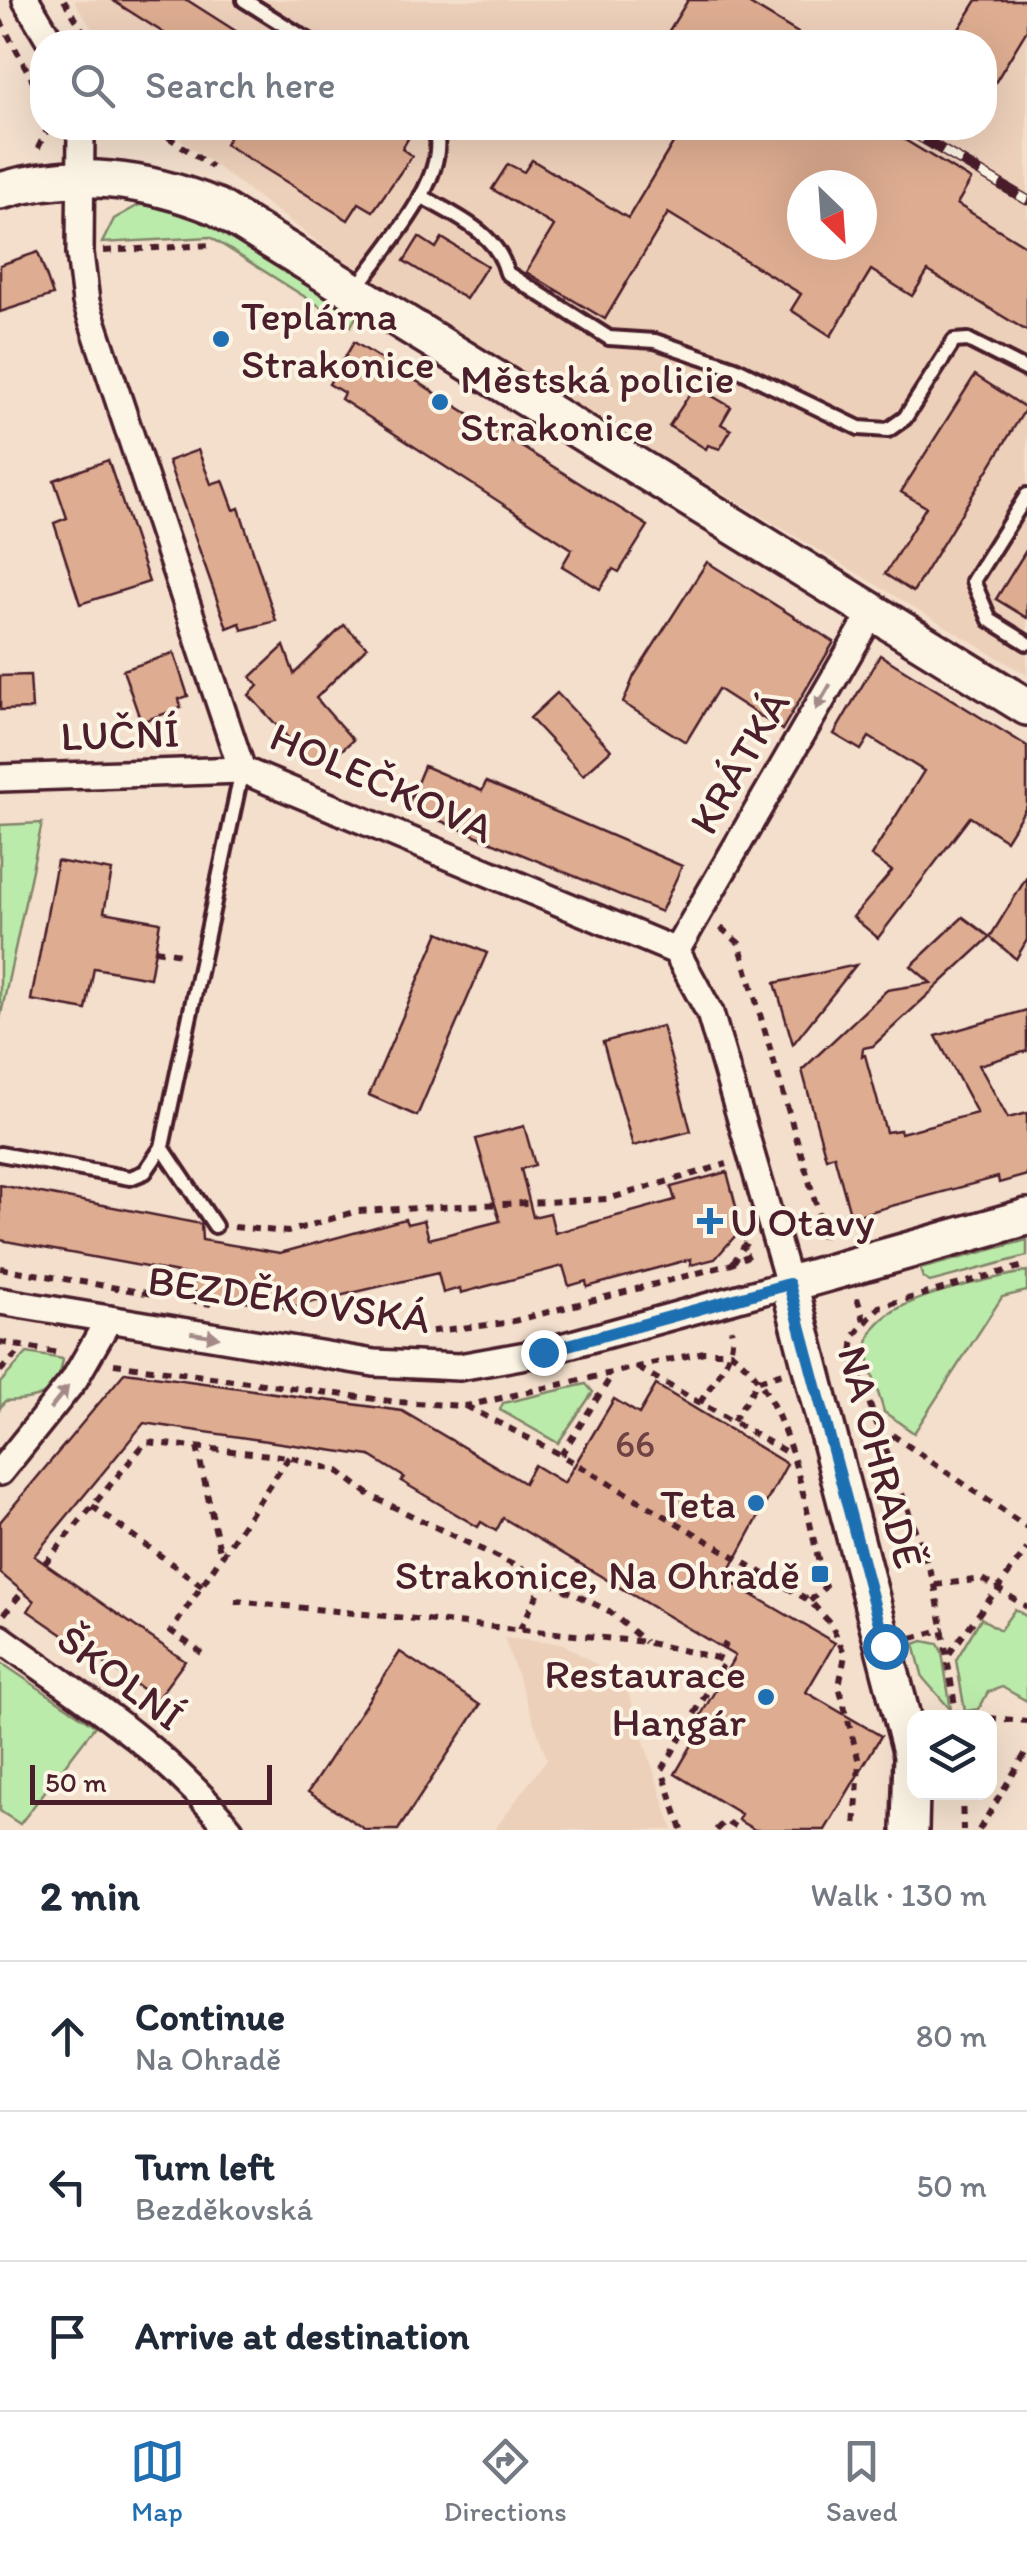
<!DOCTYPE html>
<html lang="en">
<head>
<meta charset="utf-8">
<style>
  :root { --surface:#fff; --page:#f2f2f3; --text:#1f2937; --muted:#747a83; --line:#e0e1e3; --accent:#1f6fb2 }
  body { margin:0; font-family:Itim,sans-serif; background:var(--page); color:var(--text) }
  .controls { position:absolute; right:30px; bottom:30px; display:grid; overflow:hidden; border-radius:20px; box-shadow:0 10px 40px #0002 }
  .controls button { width:90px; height:90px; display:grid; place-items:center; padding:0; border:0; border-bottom:2px solid var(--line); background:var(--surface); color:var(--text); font:50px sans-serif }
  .compass { position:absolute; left:787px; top:170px; width:90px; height:90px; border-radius:50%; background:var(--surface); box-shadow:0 10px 40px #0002; rotate:155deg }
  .scale { position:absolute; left:30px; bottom:25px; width:242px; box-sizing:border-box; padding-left:10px; border:5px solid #4a1f2b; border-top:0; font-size:28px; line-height:35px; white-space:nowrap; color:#4a1f2b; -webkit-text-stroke:8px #fcf5e5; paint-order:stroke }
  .stop { position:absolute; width:30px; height:30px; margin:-22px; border:8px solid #1f6fb2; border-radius:50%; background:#fff }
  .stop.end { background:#1f6fb2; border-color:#fff; box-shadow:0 2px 10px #0008 }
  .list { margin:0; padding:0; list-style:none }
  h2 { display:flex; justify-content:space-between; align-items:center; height:130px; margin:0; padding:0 40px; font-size:42px }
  h2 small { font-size:32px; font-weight:400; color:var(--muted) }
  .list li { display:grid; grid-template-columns:65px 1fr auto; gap:30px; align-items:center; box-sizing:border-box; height:150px; padding:0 40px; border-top:2px solid var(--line) }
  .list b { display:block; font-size:38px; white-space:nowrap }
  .list p { margin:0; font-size:32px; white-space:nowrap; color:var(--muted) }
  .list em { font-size:32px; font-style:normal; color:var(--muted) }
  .icon { flex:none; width:55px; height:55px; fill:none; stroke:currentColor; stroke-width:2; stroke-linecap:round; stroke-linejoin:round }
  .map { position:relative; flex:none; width:1027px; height:1830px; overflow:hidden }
  .search { position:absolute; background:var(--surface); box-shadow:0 10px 40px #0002; left:30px; right:30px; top:30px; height:110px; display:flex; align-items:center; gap:25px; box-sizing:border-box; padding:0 35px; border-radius:40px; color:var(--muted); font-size:38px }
  .sheet { height:580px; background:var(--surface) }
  nav { display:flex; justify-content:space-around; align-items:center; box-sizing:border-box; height:140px; border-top:2px solid var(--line); background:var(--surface); font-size:28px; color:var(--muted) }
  nav a { display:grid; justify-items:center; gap:5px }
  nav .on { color:var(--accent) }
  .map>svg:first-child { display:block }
</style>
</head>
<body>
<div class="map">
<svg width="1027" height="1830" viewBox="0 0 1027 1830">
  <rect width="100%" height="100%" fill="#f3dfcc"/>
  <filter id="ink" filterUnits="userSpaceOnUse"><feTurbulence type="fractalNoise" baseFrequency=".01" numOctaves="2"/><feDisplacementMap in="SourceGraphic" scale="20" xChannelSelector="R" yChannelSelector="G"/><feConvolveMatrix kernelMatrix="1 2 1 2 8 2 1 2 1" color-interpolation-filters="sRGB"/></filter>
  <g filter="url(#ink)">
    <g fill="#edd0ba" fill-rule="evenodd">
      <path d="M74,0H1027V675L377,286L165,128H984V42H100ZM802,185H862V245H802Z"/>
      <polygon points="504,1638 563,1644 625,1683 673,1830 494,1830 547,1759"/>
    </g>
    <g fill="#bbebaa" stroke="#82856a" stroke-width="2.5">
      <path d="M139,205C205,204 301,283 356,317L351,326L210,237L102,243L114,219Z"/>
      <polygon points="42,823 0,1019 0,825"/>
      <polygon points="1027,1240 1027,1256 930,1282 923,1278 920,1269"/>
      <path d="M1027,1271V1291L1002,1297L914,1433L884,1412C879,1392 866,1364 868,1344C872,1297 985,1282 1027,1271Z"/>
      <path d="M27,1353L63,1359C58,1396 39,1399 5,1401L0,1408V1383Z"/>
      <polygon points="586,1384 593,1392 558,1443 500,1410 503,1403"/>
      <polygon points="1015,1609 1027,1617 1027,1701 1002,1687 988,1692 979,1709 965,1711 956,1660 981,1618 1000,1630"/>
      <polygon points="923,1641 938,1644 942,1652 951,1710 923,1678 914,1644"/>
      <polygon points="0,1662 95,1726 20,1824 0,1811"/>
    </g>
    <g fill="#dead91" stroke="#4a1f2b" stroke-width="2.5" fill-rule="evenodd">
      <polygon points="112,0 187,0 253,42 178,42"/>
      <polygon points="688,0 743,0 813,42 662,42"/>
      <polygon points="977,0 1027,0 1027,30 984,101 984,42 951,42"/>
      <polygon points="235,128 394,128 409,137 402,149 412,156 373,211 359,203 348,220 225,144"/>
      <path d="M682,128H885L971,180L957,204L1027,247V331L928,271L912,296L871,270L831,336L791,310L801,294L668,213L605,319L526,272L554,226L492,189L508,164L524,172L532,160L628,218ZM802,185H862V245H802Z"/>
      <polygon points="419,237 436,248 442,238 487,266 466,299 404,261"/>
      <polygon points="38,252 53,295 0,312 0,265"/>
      <polygon points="354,342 648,526 619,572 613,569 600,589 562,566 572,549 341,399 344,393 329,384"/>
      <polygon points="975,375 1026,408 913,592 885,574 926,507 901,492"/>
      <polygon points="695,386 731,407 721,424 731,430 720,449 708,445 706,449 669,426"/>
      <polygon points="198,450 211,484 223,480 234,510 239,508 276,621 242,630 240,623 227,628 168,461"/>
      <polygon points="108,460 149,582 80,604 54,523 67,518 54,480"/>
      <polygon points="1027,549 1027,618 996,599"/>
      <polygon points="707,562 834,642 782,730 718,689 686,742 623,703 634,676"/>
      <polygon points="344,625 367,647 316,698 353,740 334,757 328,750 313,765 249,695 258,686 251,677 284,646 294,674"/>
      <polygon points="174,653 188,696 179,699 181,708 141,722 123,670"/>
      <polygon points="880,655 1027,746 1027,806 1006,840 970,817 878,938 853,917 892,871 871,856 924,771 869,737 861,750 834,734"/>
      <polygon points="30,675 32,709 0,710 0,676"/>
      <polygon points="557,693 611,750 583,775 530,718"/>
      <polygon points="424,766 482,791 486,782 682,866 661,912 407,807"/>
      <polygon points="57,861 112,871 104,912 160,922 150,978 94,968 86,1010 31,1000"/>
      <polygon points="1027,877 1027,940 1016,959 990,937"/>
      <polygon points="963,917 990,937 873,1046 863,1048 862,1056 865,1055 886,1132 900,1130 901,1133 977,1113 936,1036 1027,1010 1027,1051 979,1065 1008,1118 1027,1113 1027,1175 999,1183 998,1177 851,1217 834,1155 826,1158 802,1070 887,990 931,983 911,966"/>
      <polygon points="439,932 487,953 417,1116 369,1095"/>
      <polygon points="856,965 793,1044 775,983"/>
      <polygon points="662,1026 691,1131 633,1146 603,1042"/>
      <polygon points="524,1126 535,1165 521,1169 533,1217 550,1213 555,1233 675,1200 671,1187 727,1172 738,1214 736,1235 715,1259 691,1265 691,1259 587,1287 586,1281 569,1286 563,1266 461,1293 460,1288 443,1293 438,1273 287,1308 192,1292 195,1276 0,1240 0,1185 201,1224 202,1240 280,1253 405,1219 407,1224 424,1220 429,1239 500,1221 476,1139"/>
      <polygon points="125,1372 402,1411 524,1483 534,1465 564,1483 614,1399 639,1414 656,1385 787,1464 725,1579 835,1643 806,1692 881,1736 825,1830 755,1830 738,1820 741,1814 675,1774 703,1726 697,1722 735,1656 503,1518 496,1531 481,1522 478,1527 401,1481 404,1477 370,1456 144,1423 34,1556 185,1661 157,1699 28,1611 34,1601 0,1573 0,1522"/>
      <polygon points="400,1652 480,1705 398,1830 366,1830 308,1792"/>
    </g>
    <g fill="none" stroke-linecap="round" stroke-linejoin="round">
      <defs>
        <g id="lane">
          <polyline points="244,0 311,42"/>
          <path d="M421,196C455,216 497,232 507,273L609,338L655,341L735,368L859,428L888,430L905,418L954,341L968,340L1027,370"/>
          <path d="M355,290C384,249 451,178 435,128"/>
          <polyline points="1027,495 973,581 990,620 1027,643"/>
          <polyline points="162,1147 215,1226"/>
          <polyline points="0,1154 130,1178 145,1172 162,1147 242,770"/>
        </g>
        <g id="street">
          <polyline points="26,0 51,42"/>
          <polyline points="81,128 80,253 86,302 242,770"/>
          <polyline points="0,778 242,770 676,951 710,1013 789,1284 543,1352 459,1367 374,1363 0,1301"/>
          <polyline points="676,951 872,613"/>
          <polyline points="0,1472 74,1380 109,1319"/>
          <path d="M0,1638C82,1697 167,1750 230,1830"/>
        </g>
        <g id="secondary">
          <path d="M0,191C76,169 145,178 217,207L1027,707"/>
          <polyline points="910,1830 912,1755 789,1284 1027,1217"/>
        </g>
      </defs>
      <use href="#lane" stroke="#4a1f2b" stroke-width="20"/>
      <use href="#street" stroke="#4a1f2b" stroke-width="32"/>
      <use href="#secondary" stroke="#4a1f2b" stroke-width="42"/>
      <g stroke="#4a1f2b" stroke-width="6" stroke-dasharray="8 8" stroke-linecap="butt">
        <polyline points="64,0 90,42"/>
        <polyline points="0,20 40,94"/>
        <polyline points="155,128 212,167"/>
        <polyline points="38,148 48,128"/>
        <polyline points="104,251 211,245"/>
        <polyline points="721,928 739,943 825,1235"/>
        <polyline points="155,950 181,954"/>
        <polyline points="234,1227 288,1232 357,1211 608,1199 727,1164"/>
        <polyline points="802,1232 827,1235"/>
        <polyline points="733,1263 748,1240"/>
        <polyline points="0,1268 211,1304"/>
        <polyline points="857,1298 864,1320"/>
        <polyline points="416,1333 506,1323 732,1264 753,1253"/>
        <polyline points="0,1342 58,1353"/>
        <path d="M114,1364L397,1402L466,1406L704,1352H730C792,1393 806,1518 825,1587L810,1601"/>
        <polyline points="638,1368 788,1453"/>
        <polyline points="0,1371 23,1348"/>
        <path d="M700,1403C712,1382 738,1354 731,1329"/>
        <polyline points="466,1406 561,1455 810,1601 831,1624 845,1655 839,1686 859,1762 855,1830"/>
        <polyline points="733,1421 759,1380 783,1373"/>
        <polyline points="879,1426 1027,1527"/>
        <polyline points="197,1447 221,1556"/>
        <polyline points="561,1455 612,1375"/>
        <polyline points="92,1506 202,1586"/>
        <polyline points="45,1563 146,1442 289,1457 338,1471 371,1496 609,1611 645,1642"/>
        <polyline points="935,1585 982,1579 1027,1607"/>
        <polyline points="754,1596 765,1576"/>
        <polyline points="235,1601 645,1642 717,1658 726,1643"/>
        <polyline points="4,1614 24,1590"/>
        <polyline points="520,1629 545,1580"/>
        <polyline points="912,1638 945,1629"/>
        <polyline points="202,1653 171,1631 289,1457"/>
        <polyline points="949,1654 1027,1549"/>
        <polyline points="957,1718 935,1585 852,1355 854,1336 879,1307 1027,1265"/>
        <polyline points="989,1718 1027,1721"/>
        <polyline points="962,1792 963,1830"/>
        <polyline points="682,1830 662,1770 724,1663 717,1658"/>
        <polyline points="716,1830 725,1821 741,1830"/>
        <polyline points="979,1830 1027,1751"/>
      </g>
      <use href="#lane" stroke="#fcf5e5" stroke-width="12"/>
      <use href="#street" stroke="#fcf5e5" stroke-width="25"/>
      <use href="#secondary" stroke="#fcf5e5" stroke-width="35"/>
      <defs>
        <polyline id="rail" points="905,128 1027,200"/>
      </defs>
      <use href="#rail" stroke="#4a1f2b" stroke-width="11"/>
      <use href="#rail" stroke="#fcf5e5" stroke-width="8" stroke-dasharray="22" stroke-linecap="butt"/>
    </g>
    <defs><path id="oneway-solid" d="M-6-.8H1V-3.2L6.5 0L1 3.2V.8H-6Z" transform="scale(2.5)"/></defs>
    <g fill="#a38a88">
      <use href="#oneway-solid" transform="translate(823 697) rotate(120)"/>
      <use href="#oneway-solid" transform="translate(205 1335) rotate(9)"/>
      <use href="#oneway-solid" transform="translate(59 1398) rotate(-51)"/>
    </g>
  </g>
  <g fill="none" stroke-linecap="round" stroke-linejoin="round" filter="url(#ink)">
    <polyline stroke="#1f6fb2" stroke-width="12" points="543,1352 789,1284 885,1646"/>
  </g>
  <g fill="#1f6fb2" stroke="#fcf5e5" stroke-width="4">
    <circle cx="221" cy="339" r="10"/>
    <circle cx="440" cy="402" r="10"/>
    <path d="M705 1206h10v10h10v10h-10v10h-10v-10h-10v-10h10z"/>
    <circle cx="756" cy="1503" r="10"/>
    <rect x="810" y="1564" width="20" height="20" rx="5"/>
    <circle cx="766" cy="1697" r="10"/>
  </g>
  <g text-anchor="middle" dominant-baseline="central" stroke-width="8" stroke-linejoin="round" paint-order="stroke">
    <g font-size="38" fill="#6f4244">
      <text x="635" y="1444">66</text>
    </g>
    <g font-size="42" fill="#4a1f2b" stroke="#fcf5e5" text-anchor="start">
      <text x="241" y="315">Teplárna<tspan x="241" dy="48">Strakonice</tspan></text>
      <text x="460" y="378">Městská policie<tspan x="460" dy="48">Strakonice</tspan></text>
      <text x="730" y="1221">U Otavy</text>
      <text x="736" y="1503" text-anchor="end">Teta</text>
      <text x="800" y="1574" text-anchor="end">Strakonice, Na Ohradě</text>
      <text x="746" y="1673" text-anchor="end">Restaurace<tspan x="746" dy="48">Hangár</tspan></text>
    </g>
    <g font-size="42" fill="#4a1f2b" stroke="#fcf5e5">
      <text transform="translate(120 734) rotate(-2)">LUČNÍ</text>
      <text transform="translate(739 762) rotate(-60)">KRÁTKÁ</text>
      <text transform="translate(382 782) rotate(24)">HOLEČKOVA</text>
      <text transform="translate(289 1299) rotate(8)">BEZDĚKOVSKÁ</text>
      <text transform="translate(881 1457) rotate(75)">NA OHRADĚ</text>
      <text transform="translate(121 1677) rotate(37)">ŠKOLNÍ</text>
    </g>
  </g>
</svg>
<div class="controls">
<button><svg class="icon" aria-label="layers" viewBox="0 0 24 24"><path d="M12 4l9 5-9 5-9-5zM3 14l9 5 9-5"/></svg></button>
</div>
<svg class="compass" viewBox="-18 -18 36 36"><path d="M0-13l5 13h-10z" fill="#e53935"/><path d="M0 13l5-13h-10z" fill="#747a83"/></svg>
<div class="scale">50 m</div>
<div class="stop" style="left:885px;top:1646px"></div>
<div class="stop end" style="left:543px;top:1352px"></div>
<div class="search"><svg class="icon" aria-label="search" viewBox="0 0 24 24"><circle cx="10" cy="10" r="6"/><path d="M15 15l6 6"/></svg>Search here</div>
</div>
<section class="sheet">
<h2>2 min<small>Walk · 130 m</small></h2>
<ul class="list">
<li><svg class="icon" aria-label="ahead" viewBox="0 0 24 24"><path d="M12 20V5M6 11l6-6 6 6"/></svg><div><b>Continue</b><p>Na Ohradě</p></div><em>80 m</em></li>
<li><svg class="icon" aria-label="left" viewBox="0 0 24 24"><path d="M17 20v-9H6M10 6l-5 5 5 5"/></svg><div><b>Turn left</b><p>Bezděkovská</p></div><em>50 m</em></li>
<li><svg class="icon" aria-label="arrive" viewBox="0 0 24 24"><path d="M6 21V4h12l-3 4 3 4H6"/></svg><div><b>Arrive at destination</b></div></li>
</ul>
</section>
<nav>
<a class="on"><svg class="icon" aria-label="map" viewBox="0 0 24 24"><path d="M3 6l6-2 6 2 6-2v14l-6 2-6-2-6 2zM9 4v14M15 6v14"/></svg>Map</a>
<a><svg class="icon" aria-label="directions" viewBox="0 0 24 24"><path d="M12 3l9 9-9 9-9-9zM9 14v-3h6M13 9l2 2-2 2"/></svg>Directions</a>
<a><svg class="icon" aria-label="saved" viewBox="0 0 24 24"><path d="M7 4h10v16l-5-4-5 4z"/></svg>Saved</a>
</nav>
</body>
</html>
